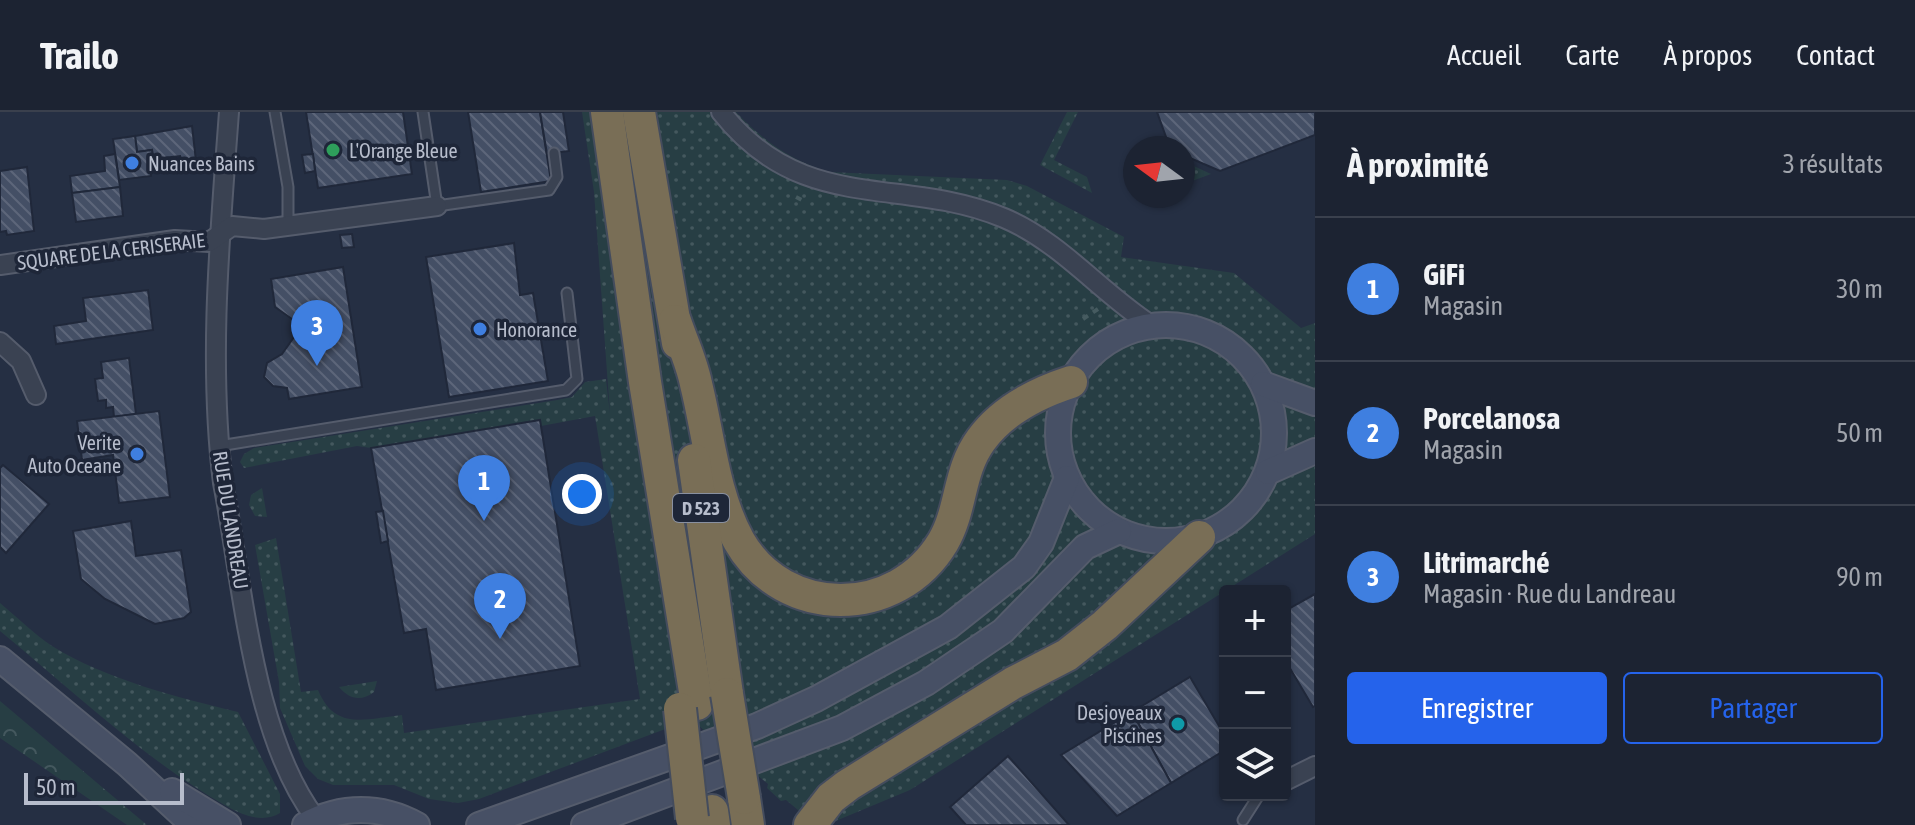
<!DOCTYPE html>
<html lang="fr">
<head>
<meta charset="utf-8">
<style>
  :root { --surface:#1c2332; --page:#292f3e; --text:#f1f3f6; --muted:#a0a4ac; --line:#3a404d; --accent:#2563eb }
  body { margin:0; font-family:"Asap Condensed",sans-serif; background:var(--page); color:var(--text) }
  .controls { position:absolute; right:24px; bottom:24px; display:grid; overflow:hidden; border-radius:8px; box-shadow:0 2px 6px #0004 }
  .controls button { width:72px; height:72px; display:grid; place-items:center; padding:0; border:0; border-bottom:2px solid var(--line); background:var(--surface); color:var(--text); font:40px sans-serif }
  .compass { position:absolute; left:1123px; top:24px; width:72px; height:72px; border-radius:50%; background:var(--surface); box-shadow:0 2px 6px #0004; rotate:285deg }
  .scale { position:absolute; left:24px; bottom:20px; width:160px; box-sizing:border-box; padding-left:8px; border:4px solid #b7bdcc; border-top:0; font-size:22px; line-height:28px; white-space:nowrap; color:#b7bdcc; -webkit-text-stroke:6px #1e2638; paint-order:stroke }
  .you { position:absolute; left:582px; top:382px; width:28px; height:28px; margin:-20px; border:6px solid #fff; border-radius:50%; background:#1a73e8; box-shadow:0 0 0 12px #1a73e833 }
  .badge { display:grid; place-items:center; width:52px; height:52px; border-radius:50%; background:var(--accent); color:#fff; font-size:26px; font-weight:700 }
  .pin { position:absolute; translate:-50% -66px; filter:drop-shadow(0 2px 4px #0008) }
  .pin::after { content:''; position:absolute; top:42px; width:28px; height:24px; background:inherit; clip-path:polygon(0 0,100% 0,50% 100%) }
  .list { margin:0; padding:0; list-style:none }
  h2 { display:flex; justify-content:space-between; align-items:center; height:104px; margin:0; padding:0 32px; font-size:34px }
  h2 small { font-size:26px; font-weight:400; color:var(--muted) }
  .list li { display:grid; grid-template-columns:52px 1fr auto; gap:24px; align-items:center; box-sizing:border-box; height:144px; padding:0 32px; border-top:2px solid var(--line) }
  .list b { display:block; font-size:30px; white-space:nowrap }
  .list p { margin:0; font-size:26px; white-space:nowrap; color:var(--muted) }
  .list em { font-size:26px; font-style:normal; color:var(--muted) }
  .actions { display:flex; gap:16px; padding:24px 32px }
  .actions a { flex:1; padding:18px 0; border:2px solid var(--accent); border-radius:8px; text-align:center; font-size:28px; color:var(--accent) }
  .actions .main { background:var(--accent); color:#fff }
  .icon { flex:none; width:44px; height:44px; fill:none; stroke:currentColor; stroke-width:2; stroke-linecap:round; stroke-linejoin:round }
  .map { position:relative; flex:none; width:1315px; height:713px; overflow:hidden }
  header { display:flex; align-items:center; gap:48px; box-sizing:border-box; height:112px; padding:0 40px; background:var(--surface); border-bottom:2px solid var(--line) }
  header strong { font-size:38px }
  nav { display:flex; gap:44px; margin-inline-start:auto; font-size:28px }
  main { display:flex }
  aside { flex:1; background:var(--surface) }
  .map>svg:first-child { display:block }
</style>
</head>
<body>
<header>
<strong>Trailo</strong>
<nav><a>Accueil</a><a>Carte</a><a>À propos</a><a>Contact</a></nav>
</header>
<main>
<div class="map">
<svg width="1315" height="713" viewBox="0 0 1315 713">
  <defs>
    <pattern id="grass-dots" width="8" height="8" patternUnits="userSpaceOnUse" patternTransform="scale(2)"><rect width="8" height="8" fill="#273e44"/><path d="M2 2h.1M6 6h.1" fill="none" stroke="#44585e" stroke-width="1.8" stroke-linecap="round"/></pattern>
    <pattern id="forest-crowns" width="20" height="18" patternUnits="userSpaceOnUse" patternTransform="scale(2)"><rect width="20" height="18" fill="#273e44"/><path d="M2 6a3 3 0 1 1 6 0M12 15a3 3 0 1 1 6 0" fill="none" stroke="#44585e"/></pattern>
    <pattern id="building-back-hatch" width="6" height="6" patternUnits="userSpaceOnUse" patternTransform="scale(2)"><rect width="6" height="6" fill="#444f65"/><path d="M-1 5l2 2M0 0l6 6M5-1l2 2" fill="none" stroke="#5d667a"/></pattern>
  </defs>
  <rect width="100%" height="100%" fill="#252f43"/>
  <g fill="url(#grass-dots)">
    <path d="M582,0H736C762,28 792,49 829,60L1007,68L1027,74L1124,125L1121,145L1234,161L1301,216L1315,211V422L910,678L826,713H816L786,688L781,689L767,676L768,672L667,587L668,616L479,687L458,691L429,687L394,673H333L318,667L305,654L280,596L279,570L255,433L276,426L301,580L318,578C335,619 365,607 402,603L404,621L640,587L595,304L541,314L539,308L371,336L357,334L244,356L240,350L244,342L254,336L557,288L572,285L585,270L606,267L610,302L594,80Z"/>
    <polygon points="1067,0 1078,0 1054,48 1087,65 1092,81 1040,53"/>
    <polygon points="1183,49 1211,62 1184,72"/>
    <polygon points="262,376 267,405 255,404 249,393 251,383"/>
    <path d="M0,491C17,505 34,522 52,534C107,568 177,585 238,600L280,682V701C264,711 244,704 228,695C147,650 72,578 0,519Z"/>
    <path d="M377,569L374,580C361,590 349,587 339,575Z"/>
  </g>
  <polygon fill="url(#forest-crowns)" points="0,589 147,713 127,713 0,626"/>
  <g fill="url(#building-back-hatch)" stroke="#20283a" stroke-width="2">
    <polygon points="306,0 403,0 412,62 318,76"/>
    <polygon points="468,0 540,0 551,69 481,80"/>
    <polygon points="540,0 563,0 569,39 547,42"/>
    <polygon points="1157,0 1315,0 1315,23 1220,59 1183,43 1183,36 1170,36"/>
    <polygon points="192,14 196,49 180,51 180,44 153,47 152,38 137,40 135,24"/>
    <polygon points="135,24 137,40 152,38 154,55 150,55 151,64 119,68 113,27"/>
    <polygon points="115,42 120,75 72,81 70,64 105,59 104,44"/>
    <polygon points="313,42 315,59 305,61 302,43"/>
    <polygon points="27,55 34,119 7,123 6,119 0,120 0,59"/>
    <polygon points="120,75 123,104 76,110 72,81"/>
    <polygon points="352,122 354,135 342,136 340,123"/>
    <polygon points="514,131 520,183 533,181 548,269 449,285 426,145"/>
    <polygon points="343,155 362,275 289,287 287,276 273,274 264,265 267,251 282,242 294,225 292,207 275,195 271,167"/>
    <polygon points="148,178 153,218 56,232 54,214 86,209 83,186"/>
    <polygon points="129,246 136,302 114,305 113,295 106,296 106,288 98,289 95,267 103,266 101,250"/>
    <polygon points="159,299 170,385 119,391 113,343 82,348 77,309"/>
    <polygon points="540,308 580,554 436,578 426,517 404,521 371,336"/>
    <polygon points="3,353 49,392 6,441 0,435 0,356"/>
    <polygon points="383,399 388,429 381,431 376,400"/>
    <polygon points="131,409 136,444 181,438 191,500 184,506 155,512 105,487 81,467 73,419"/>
    <polygon points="1315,482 1315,594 1313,595 1285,548 1285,499"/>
    <polygon points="1190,565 1225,624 1225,638 1171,671 1132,600"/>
    <polygon points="1132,600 1171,671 1117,704 1061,643"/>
    <polygon points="1008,644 1069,713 966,713 950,695"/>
  </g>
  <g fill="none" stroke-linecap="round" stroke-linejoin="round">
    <defs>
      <g id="lane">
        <polyline points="275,0 288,75 288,114"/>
        <polyline points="423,0 437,94 549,78 557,65 554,41"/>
        <polyline points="219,334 566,278 577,267 567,181"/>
        <polyline points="1243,708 1259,683"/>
      </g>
      <g id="street">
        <path d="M229,0C220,122 208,249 223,371C243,473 253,625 316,707"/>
        <path d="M721,0C803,104 901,63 1004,106C1061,130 1100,180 1151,213"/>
        <polyline points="0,153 175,128 209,130 232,114 264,117 437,94"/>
        <polyline points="0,230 21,249 36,283"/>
        <polyline points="1285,669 1315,654"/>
      </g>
      <g id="secondary">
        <circle cx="1166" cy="321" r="108"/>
        <polyline points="1263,272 1315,291"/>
        <polyline points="1268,360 1315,339"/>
        <polyline points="0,547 127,652 193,713"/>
        <polyline points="172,679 228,713"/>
        <path d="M305,713C341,693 381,693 417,713"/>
        <polyline points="479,713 757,614 816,587 948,515 1024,455 1041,431 1067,366"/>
        <polyline points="584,713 842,616 926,571 1003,519 1085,435 1119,419"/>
      </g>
      <g id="highway">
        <polyline points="607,0 645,270 697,592"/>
        <polyline points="639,0 678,231"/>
        <path d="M675,209C682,230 692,251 696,272C709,324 713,382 739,429C784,508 897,507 943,430C962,398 958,359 981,328C1002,299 1037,281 1071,270"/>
        <polyline points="694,348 727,582"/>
        <polyline points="744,686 748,713"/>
        <polyline points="712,699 714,713"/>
        <polyline points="810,713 831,686 848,673 1013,571 1067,543 1105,513 1199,425"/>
      </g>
    </defs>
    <use href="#lane" stroke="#555c6c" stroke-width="13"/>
    <use href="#street" stroke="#555c6c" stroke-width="22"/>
    <use href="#secondary" stroke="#555c6c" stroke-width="28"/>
    <use href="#highway" stroke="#444c5d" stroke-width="36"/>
    <g stroke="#465b60" stroke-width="4" stroke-dasharray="6 6" stroke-linecap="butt">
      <polyline points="796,85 804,89"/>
      <polyline points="1083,207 1098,197"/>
    </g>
    <use href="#lane" stroke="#3a4252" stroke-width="9"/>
    <use href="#street" stroke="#3a4252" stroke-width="18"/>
    <use href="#secondary" stroke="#475065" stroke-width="24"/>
    <use href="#highway" stroke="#796e56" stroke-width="32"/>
    <defs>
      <g id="highway-bridge">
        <polyline points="727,582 744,686"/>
        <polyline points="680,597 692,706"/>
      </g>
    </defs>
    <use href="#highway-bridge" stroke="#444c5d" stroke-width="36" stroke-linecap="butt"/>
    <use href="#highway-bridge" stroke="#796e56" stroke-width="32"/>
  </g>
  <circle fill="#2e9e5b" stroke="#1e2638" stroke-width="3" cx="333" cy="38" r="8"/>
  <g fill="#3f7fe0" stroke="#1e2638" stroke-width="3">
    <circle cx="132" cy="51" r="8"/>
    <circle cx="480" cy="217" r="8"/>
    <circle cx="137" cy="342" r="8"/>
  </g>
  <circle fill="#0f9aa8" stroke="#1e2638" stroke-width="3" cx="1178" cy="612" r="8"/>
  <g text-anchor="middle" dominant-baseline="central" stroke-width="7" stroke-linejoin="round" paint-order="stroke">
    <rect fill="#1e2638" stroke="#8990a0" stroke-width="2" x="673" y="382" width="56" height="28" rx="6"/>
    <g font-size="18" font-weight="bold" fill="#b7bdcc">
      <text x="701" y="396">D 523</text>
    </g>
    <g font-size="20" fill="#b7bdcc" stroke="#1e2638" text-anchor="start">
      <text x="349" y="38">L'Orange Bleue</text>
      <text x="148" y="51">Nuances Bains</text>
      <text x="496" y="217">Honorance</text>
      <text x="121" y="330" text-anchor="end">Verite<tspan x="121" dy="23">Auto Oceane</tspan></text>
      <text x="1162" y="600" text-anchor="end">Desjoyeaux<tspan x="1162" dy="23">Piscines</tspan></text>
    </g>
    <g font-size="20" fill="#b7bdcc" stroke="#1e2638">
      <text transform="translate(111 139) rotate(-7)">SQUARE DE LA CERISERAIE</text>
      <text transform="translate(231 408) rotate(81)">RUE DU LANDREAU</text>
    </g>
  </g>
</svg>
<div class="controls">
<button>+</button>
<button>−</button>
<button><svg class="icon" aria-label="layers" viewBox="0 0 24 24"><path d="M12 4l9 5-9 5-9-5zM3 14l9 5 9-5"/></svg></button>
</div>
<svg class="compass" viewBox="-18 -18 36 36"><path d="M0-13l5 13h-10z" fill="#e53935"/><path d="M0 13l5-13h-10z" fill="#a0a4ac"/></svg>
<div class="scale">50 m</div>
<div class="you"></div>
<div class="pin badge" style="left:484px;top:409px;background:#3f7fe0">1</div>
<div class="pin badge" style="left:500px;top:527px;background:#3f7fe0">2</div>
<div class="pin badge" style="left:317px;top:254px;background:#3f7fe0">3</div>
</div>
<aside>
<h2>À proximité<small>3 résultats</small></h2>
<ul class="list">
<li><span class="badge" style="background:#3f7fe0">1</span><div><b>GiFi</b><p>Magasin</p></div><em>30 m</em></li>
<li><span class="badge" style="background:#3f7fe0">2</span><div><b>Porcelanosa</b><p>Magasin</p></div><em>50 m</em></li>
<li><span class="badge" style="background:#3f7fe0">3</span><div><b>Litrimarché</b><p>Magasin · Rue du Landreau</p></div><em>90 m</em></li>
</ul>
<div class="actions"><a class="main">Enregistrer</a><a>Partager</a></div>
</aside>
</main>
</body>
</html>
